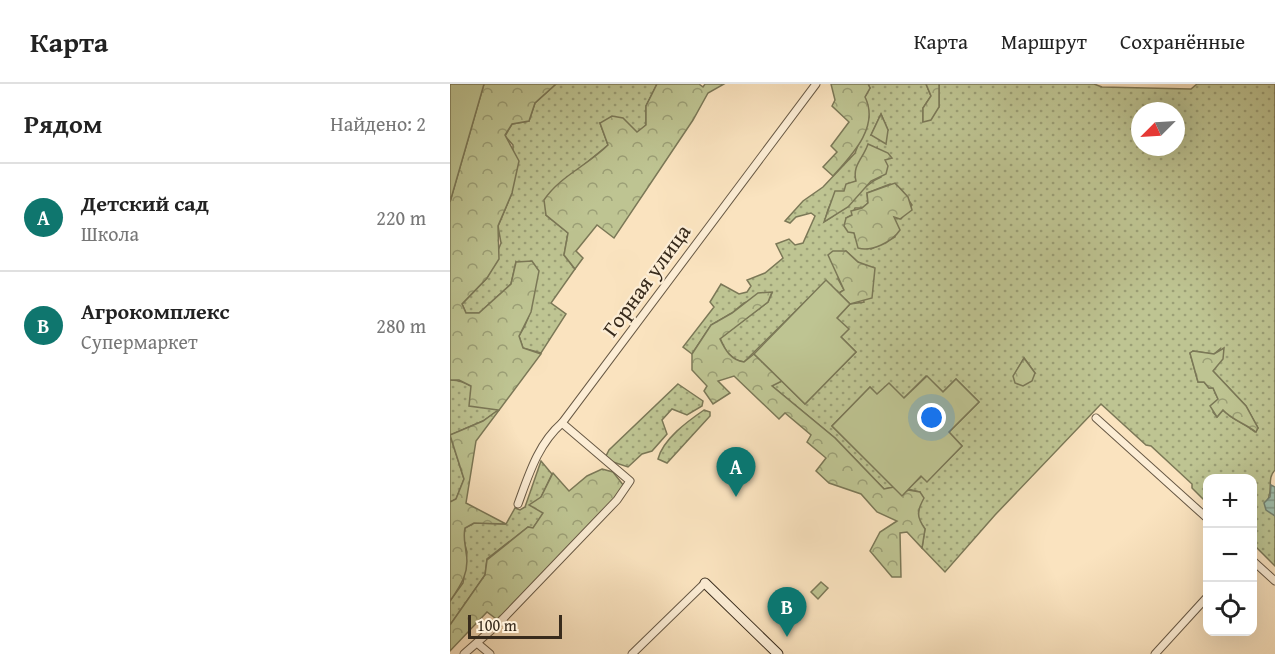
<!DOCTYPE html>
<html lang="ru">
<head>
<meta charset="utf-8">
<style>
  :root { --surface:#fff; --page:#f6f6f6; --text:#222; --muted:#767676; --line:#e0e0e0; --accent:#0f766e }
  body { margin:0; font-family:"Gentium Book Plus",serif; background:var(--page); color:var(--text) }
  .controls { position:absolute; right:18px; bottom:18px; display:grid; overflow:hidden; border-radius:12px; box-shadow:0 6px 24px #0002 }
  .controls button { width:54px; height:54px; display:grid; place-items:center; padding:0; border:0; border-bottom:2px solid var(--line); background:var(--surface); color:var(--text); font:30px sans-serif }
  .compass { position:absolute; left:681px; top:18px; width:54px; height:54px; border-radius:50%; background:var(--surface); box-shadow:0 6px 24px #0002; rotate:246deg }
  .scale { position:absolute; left:18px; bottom:15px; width:94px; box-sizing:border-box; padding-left:6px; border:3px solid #382b1c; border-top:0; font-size:16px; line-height:21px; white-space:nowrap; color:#382b1c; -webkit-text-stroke:4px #fcedd5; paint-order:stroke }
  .you { position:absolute; left:482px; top:334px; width:21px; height:21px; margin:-15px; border:4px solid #fff; border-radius:50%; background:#1a73e8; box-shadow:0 0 0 9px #1a73e833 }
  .badge { display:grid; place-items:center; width:39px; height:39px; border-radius:50%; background:var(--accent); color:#fff; font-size:20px; font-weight:700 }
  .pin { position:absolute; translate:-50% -50px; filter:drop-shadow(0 2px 3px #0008) }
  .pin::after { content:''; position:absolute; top:32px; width:21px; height:18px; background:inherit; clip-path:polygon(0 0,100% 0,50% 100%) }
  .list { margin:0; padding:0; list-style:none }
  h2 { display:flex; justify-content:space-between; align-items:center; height:78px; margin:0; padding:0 24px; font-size:26px }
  h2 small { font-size:20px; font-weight:400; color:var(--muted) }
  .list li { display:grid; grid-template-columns:39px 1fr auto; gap:18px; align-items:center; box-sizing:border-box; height:108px; padding:0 24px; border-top:2px solid var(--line) }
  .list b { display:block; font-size:22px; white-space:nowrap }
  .list p { margin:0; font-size:20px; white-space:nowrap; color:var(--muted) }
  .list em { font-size:20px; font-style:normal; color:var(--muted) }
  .icon { flex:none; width:33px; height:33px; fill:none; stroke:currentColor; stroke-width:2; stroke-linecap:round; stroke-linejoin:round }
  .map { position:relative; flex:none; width:825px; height:570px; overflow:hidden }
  header { display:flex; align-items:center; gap:36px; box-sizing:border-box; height:84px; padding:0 30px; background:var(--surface); border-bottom:2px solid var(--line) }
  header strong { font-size:28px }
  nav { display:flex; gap:33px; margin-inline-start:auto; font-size:21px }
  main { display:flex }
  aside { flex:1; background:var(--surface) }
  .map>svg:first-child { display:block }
</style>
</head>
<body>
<header>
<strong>Карта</strong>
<nav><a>Карта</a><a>Маршрут</a><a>Сохранённые</a></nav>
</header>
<main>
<aside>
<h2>Рядом<small>Найдено: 2</small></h2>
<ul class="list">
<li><span class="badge">A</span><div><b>Детский сад</b><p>Школа</p></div><em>220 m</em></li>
<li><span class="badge">B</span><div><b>Агрокомплекс</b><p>Супермаркет</p></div><em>280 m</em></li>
</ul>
</aside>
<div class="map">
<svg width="825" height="570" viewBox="0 0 825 570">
  <defs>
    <pattern id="grass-dots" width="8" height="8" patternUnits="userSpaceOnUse" patternTransform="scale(1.5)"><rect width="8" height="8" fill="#bec492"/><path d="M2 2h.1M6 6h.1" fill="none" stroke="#9b9f76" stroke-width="1.8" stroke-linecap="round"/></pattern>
    <pattern id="forest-crowns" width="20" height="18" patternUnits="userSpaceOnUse" patternTransform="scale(1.5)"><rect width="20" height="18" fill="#bec492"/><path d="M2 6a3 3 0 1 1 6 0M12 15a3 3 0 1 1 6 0" fill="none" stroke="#9b9f76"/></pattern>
    <pattern id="water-rules" width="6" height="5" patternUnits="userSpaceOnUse" patternTransform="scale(1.5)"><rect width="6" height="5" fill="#9fbfac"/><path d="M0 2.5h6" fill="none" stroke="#839b8b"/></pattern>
  </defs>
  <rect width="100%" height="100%" fill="#fae3bf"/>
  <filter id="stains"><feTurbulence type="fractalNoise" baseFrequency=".00333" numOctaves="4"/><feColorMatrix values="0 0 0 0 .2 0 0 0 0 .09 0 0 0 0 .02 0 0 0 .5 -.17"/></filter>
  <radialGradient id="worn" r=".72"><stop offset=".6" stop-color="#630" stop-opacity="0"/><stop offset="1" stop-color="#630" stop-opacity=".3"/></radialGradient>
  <g fill="url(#grass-dots)" stroke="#7b7857" stroke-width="1.5" fill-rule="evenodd">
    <path d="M106,0H207L196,22V41L187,49L150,39L158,61L124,89L96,131L118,149L114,171L125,185L101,219L116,230L91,269L73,264L69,252C89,220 82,209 66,178L61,200L29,229H16L12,220L37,194L51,159L48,142L62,109L63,61L55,52L62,40L79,37L85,19Z"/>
    <path d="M418,0H476L481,12L473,24V37L489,23V0H644L652,3L741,5L747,0H825V386C816,395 824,407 817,417L825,432V482L803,460L802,394H758L757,419L742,404V400L701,362L696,361L651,320L545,431L495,488L472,464L475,445L468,435L470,408L458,405L472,392L477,397L512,362L499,348L529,318L506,295L493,308L476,292L454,314L427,311L420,303L382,342L444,403L434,405L385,354L321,301L332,297L355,320L406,268L391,253L387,234L400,220L414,218L408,178L396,167L388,195L394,206L389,209L376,197L294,278C280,276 275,266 270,254L318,218L322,209L294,219L282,229L261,241L242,270L233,263L264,223L260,218L271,200L289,210L297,208L301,202L297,196L315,189L333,174L326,160L339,155L345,161L353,159L365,132L361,129L346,133L340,139L335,137L353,117L373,103L405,69L419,33L415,13L420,4ZM690,27H726V63H690ZM431,30L438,46L421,51ZM427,63L431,93C411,101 398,125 375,137C382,104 390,117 405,98C416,84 408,79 427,63ZM440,100L451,105L462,121L451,135L443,133L447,143L445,153L421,165L404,149L396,134L402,131L405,124H412L418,119L417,109ZM770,265L763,287L796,322L808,344L805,348C794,339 782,336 773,326L767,333L763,328L768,315L763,304H759L754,298H748L740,269L743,267L764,270ZM574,274L585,289L566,288Z"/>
    <path d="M0,296C20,295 35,314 49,326L33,337L0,351L14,395L6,415L0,418Z"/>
    <polygon points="228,300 253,317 252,322 237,331 222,325 212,336 217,350 202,367 192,370 178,383 160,377 156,372 159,366"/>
    <path d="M254,326L260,328V332L217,379L208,375C213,355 238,337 254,326Z"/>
    <polygon points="91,377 102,390 91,413 94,429 83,444 78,443 37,475 35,491 0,541 0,517 13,499 17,468 13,454 15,444 24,439 56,440 65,424 70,426 75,423"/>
  </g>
  <g fill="url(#forest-crowns)" stroke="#7b7857" stroke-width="1.5">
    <path d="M34,0H106L85,19L79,37L62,40L55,51L69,77L62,109L48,142L49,175L37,194L12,220L16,229H29L61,200L66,178L82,177L89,187L81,228L69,252L73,264L91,270L26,357L16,419L56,440L24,439L15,444C13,453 15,458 16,468C20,488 11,501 0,517V418L6,415L14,395L0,351L33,337L48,326L19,322L21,302L9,296H0V118Z"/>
    <path d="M207,0H249L253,3L255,0H274L258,9L243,36L164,154L147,141L126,167L133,174L125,185L114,171L118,149L96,131L94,116C109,93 138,81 158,61L150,39L162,32L173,34L187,48L196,41V22Z"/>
    <path d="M381,0H418L420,4L415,13C430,43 401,72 383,92L373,83L387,68L381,62L399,38L382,22L385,16Z"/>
    <polygon points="476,0 489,0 489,23 481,36 473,38 473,24 481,12"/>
    <polygon points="431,30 438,46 436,60 421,51"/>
    <path d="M418,60L438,69L442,74L435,76L438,82L436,90L421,97L398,123L374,138L385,107H394L396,100L406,97C402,81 413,75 418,60Z"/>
    <path d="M445,99L458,113L462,126L450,135L444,133L450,146C442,158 422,168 408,164L404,149L398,148L394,142L396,134L402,131L401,127L412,124L418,119L417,109Z"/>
    <polygon points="383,167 396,167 408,178 425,184 422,214 400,220 389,209 394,206 378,171"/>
    <path d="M322,208L318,218L270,255C275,266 281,276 294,278L304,270L332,297L322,302L385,354L434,405L444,403L452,411L458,406L470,408L474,414C467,427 466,432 475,445L472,464L457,448L450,449L451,493H442L420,467L430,448L447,437L427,428L411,410L379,399L366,387L376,374L357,358L361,351L335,329L329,335L284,292L268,297L280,309L263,320L254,307L257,302L242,286V270L261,241L282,229L308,209Z"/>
    <path d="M774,264L773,275L763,287L796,322L808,344L806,348C795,339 782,336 773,326L767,333L760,322L768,315L763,304H759L754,298H748L740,269L743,267L764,270Z"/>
    <polygon points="574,274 585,289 582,297 573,302 565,299 563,292"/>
    <polygon points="152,385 163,388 174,402 169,410 49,537 37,528 0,567 0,541 35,491 37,476 78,443 83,444 93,429 79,421 91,413 103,389 119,407 137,392"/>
  </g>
  <g fill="#bec492" stroke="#7b7857" stroke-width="1.5">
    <polygon points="0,0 34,0 0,118"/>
    <polygon points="376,196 400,220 387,234 399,245 391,253 406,268 355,320 304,270"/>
    <polygon points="477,292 493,308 506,295 529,318 499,348 512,362 477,398 471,392 452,412 382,342 420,303 427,310 439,299 454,314"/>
    <polygon points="371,498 378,504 368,515 361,508"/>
  </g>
  <polygon fill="url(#water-rules)" stroke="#768472" stroke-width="1.5" points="821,401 825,403 825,432 816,426 814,419 820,413"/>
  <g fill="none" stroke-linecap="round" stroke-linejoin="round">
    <defs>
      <g id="street">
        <polyline points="646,334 758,435"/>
        <path d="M68,420C79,390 88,360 112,339L366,0"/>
        <polyline points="802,476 825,497"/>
        <polyline points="27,559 40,570"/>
        <polyline points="14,570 47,541 167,416 180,397 112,339"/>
        <polyline points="182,570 255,499"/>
        <polyline points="705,570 758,512"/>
      </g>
      <polyline id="secondary" points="255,499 328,570"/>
    </defs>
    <use href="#street" stroke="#685945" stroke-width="9"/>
    <use href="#secondary" stroke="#382b1c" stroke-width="11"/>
    <use href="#street" stroke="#fcedd5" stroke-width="7"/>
    <use href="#secondary" stroke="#fcedd5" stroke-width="9"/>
  </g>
  <g text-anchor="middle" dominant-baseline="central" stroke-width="4.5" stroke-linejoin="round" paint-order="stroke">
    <g font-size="22" fill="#382b1c" stroke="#fcedd5">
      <text transform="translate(196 196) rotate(-54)">Горная улица</text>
    </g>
  </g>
  <rect width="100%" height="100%" filter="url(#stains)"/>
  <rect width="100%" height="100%" fill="url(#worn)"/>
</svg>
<div class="controls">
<button>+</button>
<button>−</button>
<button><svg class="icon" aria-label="locate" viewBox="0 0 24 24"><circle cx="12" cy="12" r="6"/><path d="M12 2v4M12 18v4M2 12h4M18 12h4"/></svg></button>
</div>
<svg class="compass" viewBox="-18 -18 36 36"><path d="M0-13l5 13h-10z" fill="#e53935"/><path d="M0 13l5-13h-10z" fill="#767676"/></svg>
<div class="scale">100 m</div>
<div class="you"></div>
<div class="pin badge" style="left:286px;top:413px">A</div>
<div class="pin badge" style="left:337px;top:553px">B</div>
</div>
</main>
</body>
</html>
